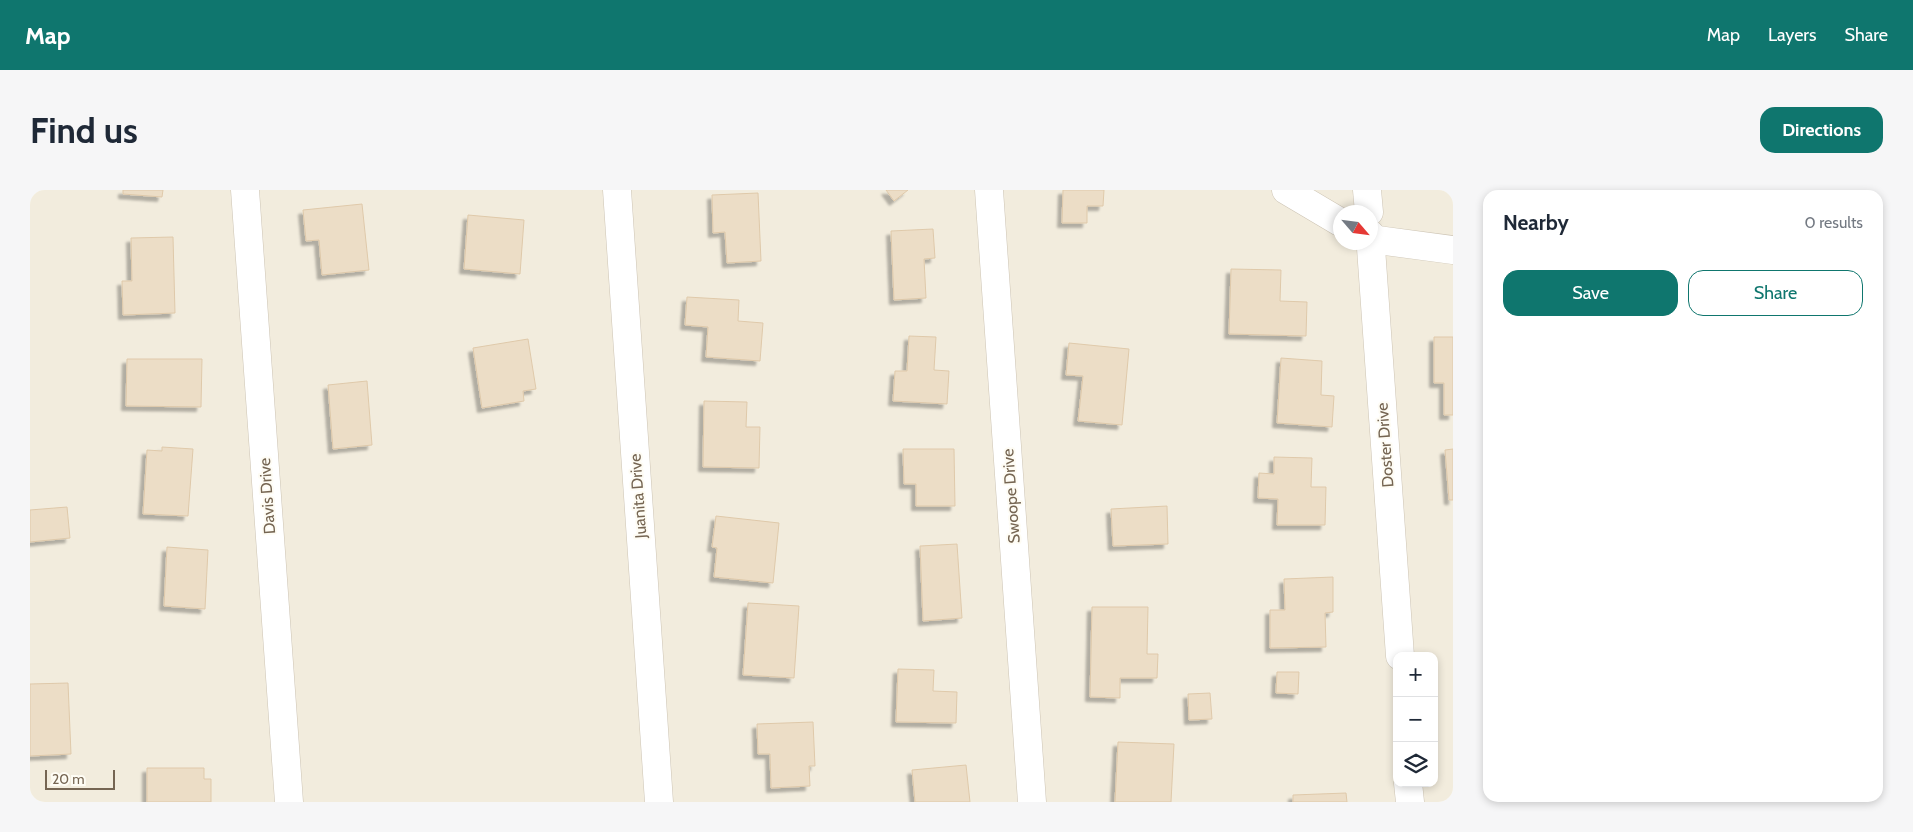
<!DOCTYPE html>
<html lang="en">
<head>
<meta charset="utf-8">
<style>
  :root { --surface:#fff; --page:#f6f6f7; --text:#1f2937; --muted:#747a83; --line:#e0e1e3; --accent:#0f766e }
  body { margin:0; font-family:Cabin,sans-serif; background:var(--page); color:var(--text) }
  .controls { position:absolute; right:15px; bottom:15px; display:grid; overflow:hidden; border-radius:10px; box-shadow:0 2px 8px #0003 }
  .controls button { width:45px; height:45px; display:grid; place-items:center; padding:0; border:0; border-bottom:1px solid var(--line); background:var(--surface); color:var(--text); font:25px sans-serif }
  .compass { position:absolute; left:1303px; top:15px; width:45px; height:45px; border-radius:50%; background:var(--surface); box-shadow:0 2px 8px #0003; rotate:118deg }
  .scale { position:absolute; left:15px; bottom:12px; width:70px; box-sizing:border-box; padding-left:5px; border:2px solid #756552; border-top:0; font-size:14px; line-height:18px; white-space:nowrap; color:#756552; -webkit-text-stroke:4px #fefcf4; paint-order:stroke }
  .list { margin:0; padding:0; list-style:none }
  h2 { display:flex; justify-content:space-between; align-items:center; height:65px; margin:0; padding:0 20px; font-size:21px }
  h2 small { font-size:16px; font-weight:400; color:var(--muted) }
  .actions { display:flex; gap:10px; padding:15px 20px }
  .actions a { flex:1; padding:11px 0; border:1px solid var(--accent); border-radius:15px; text-align:center; font-size:18px; color:var(--accent) }
  .actions .main { background:var(--accent); color:#fff }
  .icon { flex:none; width:28px; height:28px; fill:none; stroke:currentColor; stroke-width:2; stroke-linecap:round; stroke-linejoin:round }
  .map { position:relative; flex:none; width:1423px; height:612px; overflow:hidden; border-radius:15px }
  header { display:flex; align-items:center; gap:30px; box-sizing:border-box; height:70px; padding:0 25px; background:var(--accent); color:#fff }
  header strong { font-size:24px }
  nav { display:flex; gap:28px; margin-inline-start:auto; font-size:18px }
  .intro { display:flex; align-items:center; justify-content:space-between; box-sizing:border-box; height:120px; padding:0 30px }
  h1 { margin:0; font-size:35px }
  .button { padding:12px 22px; border-radius:15px; background:var(--accent); color:#fff; font-size:18px; font-weight:700 }
  main { display:flex; gap:30px; padding:0 30px }
  aside { flex:1; background:var(--surface); border-radius:15px; box-shadow:0 2px 8px #0003 }
  .map>svg:first-child { display:block }
</style>
</head>
<body>
<header>
<strong>Map</strong>
<nav><a>Map</a><a>Layers</a><a>Share</a></nav>
</header>
<div class="intro"><h1>Find us</h1><a class="button">Directions</a></div>
<main>
<div class="map">
<svg width="1423" height="612" viewBox="0 0 1423 612">
  <defs>
    <filter id="shadow"><feDropShadow dx="-4.5" dy="4.5" stdDeviation="1" flood-color="#0004"/></filter>
  </defs>
  <rect width="100%" height="100%" fill="#fbf9ee"/>
  <path fill="#f2ecdd" fill-rule="evenodd" d="M0,0H1423V612H0ZM1310,22H1340V52H1310ZM1367,466H1404V593H1367Z"/>
  <g fill="#ecddc6" stroke="#dfc9aa" filter="url(#shadow)">
    <polygon points="93,0 133,0 132,7 93,4"/>
    <polygon points="856,0 878,0 864,11"/>
    <polygon points="1033,0 1074,0 1073,16 1057,16 1057,33 1032,33"/>
    <polygon points="728,3 731,71 697,73 695,42 683,43 682,5"/>
    <polygon points="332,14 339,80 292,85 289,50 276,51 273,20"/>
    <polygon points="438,25 494,30 490,84 434,79"/>
    <polygon points="903,39 905,68 894,69 896,108 864,110 861,41"/>
    <polygon points="143,47 145,123 93,125 92,91 102,91 101,48"/>
    <polygon points="1201,79 1251,80 1250,111 1277,112 1276,146 1199,144"/>
    <polygon points="657,107 709,110 708,131 733,133 730,171 676,167 678,137 655,135"/>
    <polygon points="879,146 906,147 904,180 919,181 917,214 863,211 865,181 877,181"/>
    <polygon points="1404,147 1423,147 1423,225 1414,225 1414,193 1404,193"/>
    <polygon points="498,149 506,199 493,201 494,211 452,218 443,158"/>
    <polygon points="1039,153 1099,159 1092,235 1048,231 1053,186 1036,185"/>
    <polygon points="1251,168 1292,171 1291,205 1304,206 1302,237 1247,233"/>
    <polygon points="97,169 172,169 171,217 96,216"/>
    <polygon points="337,191 342,255 303,259 298,195"/>
    <polygon points="674,211 717,212 716,237 730,237 729,278 673,277"/>
    <polygon points="132,257 163,259 158,326 113,324 117,260 132,261"/>
    <polygon points="873,259 924,259 925,316 886,316 886,294 874,294"/>
    <polygon points="1423,259 1423,310 1419,310 1415,260"/>
    <polygon points="1244,267 1282,268 1281,297 1296,297 1295,335 1247,335 1248,309 1228,308 1229,283 1244,284"/>
    <polygon points="1137,316 1138,354 1083,356 1081,319"/>
    <polygon points="37,317 40,348 0,352 0,320"/>
    <polygon points="686,326 749,333 743,393 684,387 687,358 682,357"/>
    <polygon points="927,354 932,428 893,431 890,356"/>
    <polygon points="137,357 178,360 175,419 134,416"/>
    <polygon points="1303,387 1303,422 1295,423 1296,457 1240,458 1240,420 1255,420 1254,389"/>
    <polygon points="718,413 769,416 764,488 713,485"/>
    <polygon points="1062,417 1118,417 1117,464 1128,464 1127,488 1090,488 1090,508 1060,507"/>
    <polygon points="868,479 904,480 903,501 927,502 926,533 866,532"/>
    <polygon points="1247,482 1269,482 1268,504 1246,503"/>
    <polygon points="38,493 41,564 0,566 0,494"/>
    <polygon points="1180,503 1182,529 1159,530 1158,504"/>
    <polygon points="783,532 785,576 779,576 780,596 741,598 740,564 728,564 727,534"/>
    <polygon points="1088,552 1144,554 1141,612 1085,612"/>
    <polygon points="936,575 940,612 885,612 882,580"/>
    <polygon points="117,578 174,578 174,589 181,589 181,612 117,612"/>
    <polygon points="1316,603 1317,612 1263,612 1263,605"/>
  </g>
  <g fill="none" stroke-linecap="round" stroke-linejoin="round">
    <defs>
      <g id="minor">
        <polyline points="215,0 259,612"/>
        <polyline points="587,0 629,612"/>
        <polyline points="959,0 1002,612"/>
        <polyline points="1256,0 1310,32"/>
        <polyline points="1337,0 1339,22"/>
        <polyline points="1340,44 1370,466"/>
        <polyline points="1340,49 1423,60"/>
        <polyline points="1378,593 1380,612"/>
      </g>
    </defs>
    <use href="#minor" stroke="#cdc4b4" stroke-width="29"/>
    <use href="#minor" stroke="#fff" stroke-width="28"/>
  </g>
  <g text-anchor="middle" dominant-baseline="central" stroke-width="4" stroke-linejoin="round" paint-order="stroke">
    <g font-size="16" fill="#756552" stroke="#fefcf4">
      <text transform="translate(1355 255) rotate(-94)">Doster Drive</text>
      <text transform="translate(237 306) rotate(-94)">Davis Drive</text>
      <text transform="translate(608 306) rotate(-94)">Juanita Drive</text>
      <text transform="translate(981 306) rotate(-94)">Swoope Drive</text>
    </g>
  </g>
</svg>
<div class="controls">
<button>+</button>
<button>−</button>
<button><svg class="icon" aria-label="layers" viewBox="0 0 24 24"><path d="M12 4l9 5-9 5-9-5zM3 14l9 5 9-5"/></svg></button>
</div>
<svg class="compass" viewBox="-18 -18 36 36"><path d="M0-13l5 13h-10z" fill="#e53935"/><path d="M0 13l5-13h-10z" fill="#747a83"/></svg>
<div class="scale">20 m</div>
</div>
<aside>
<h2>Nearby<small>0 results</small></h2>
<ul class="list">
</ul>
<div class="actions"><a class="main">Save</a><a>Share</a></div>
</aside>
</main>
</body>
</html>
